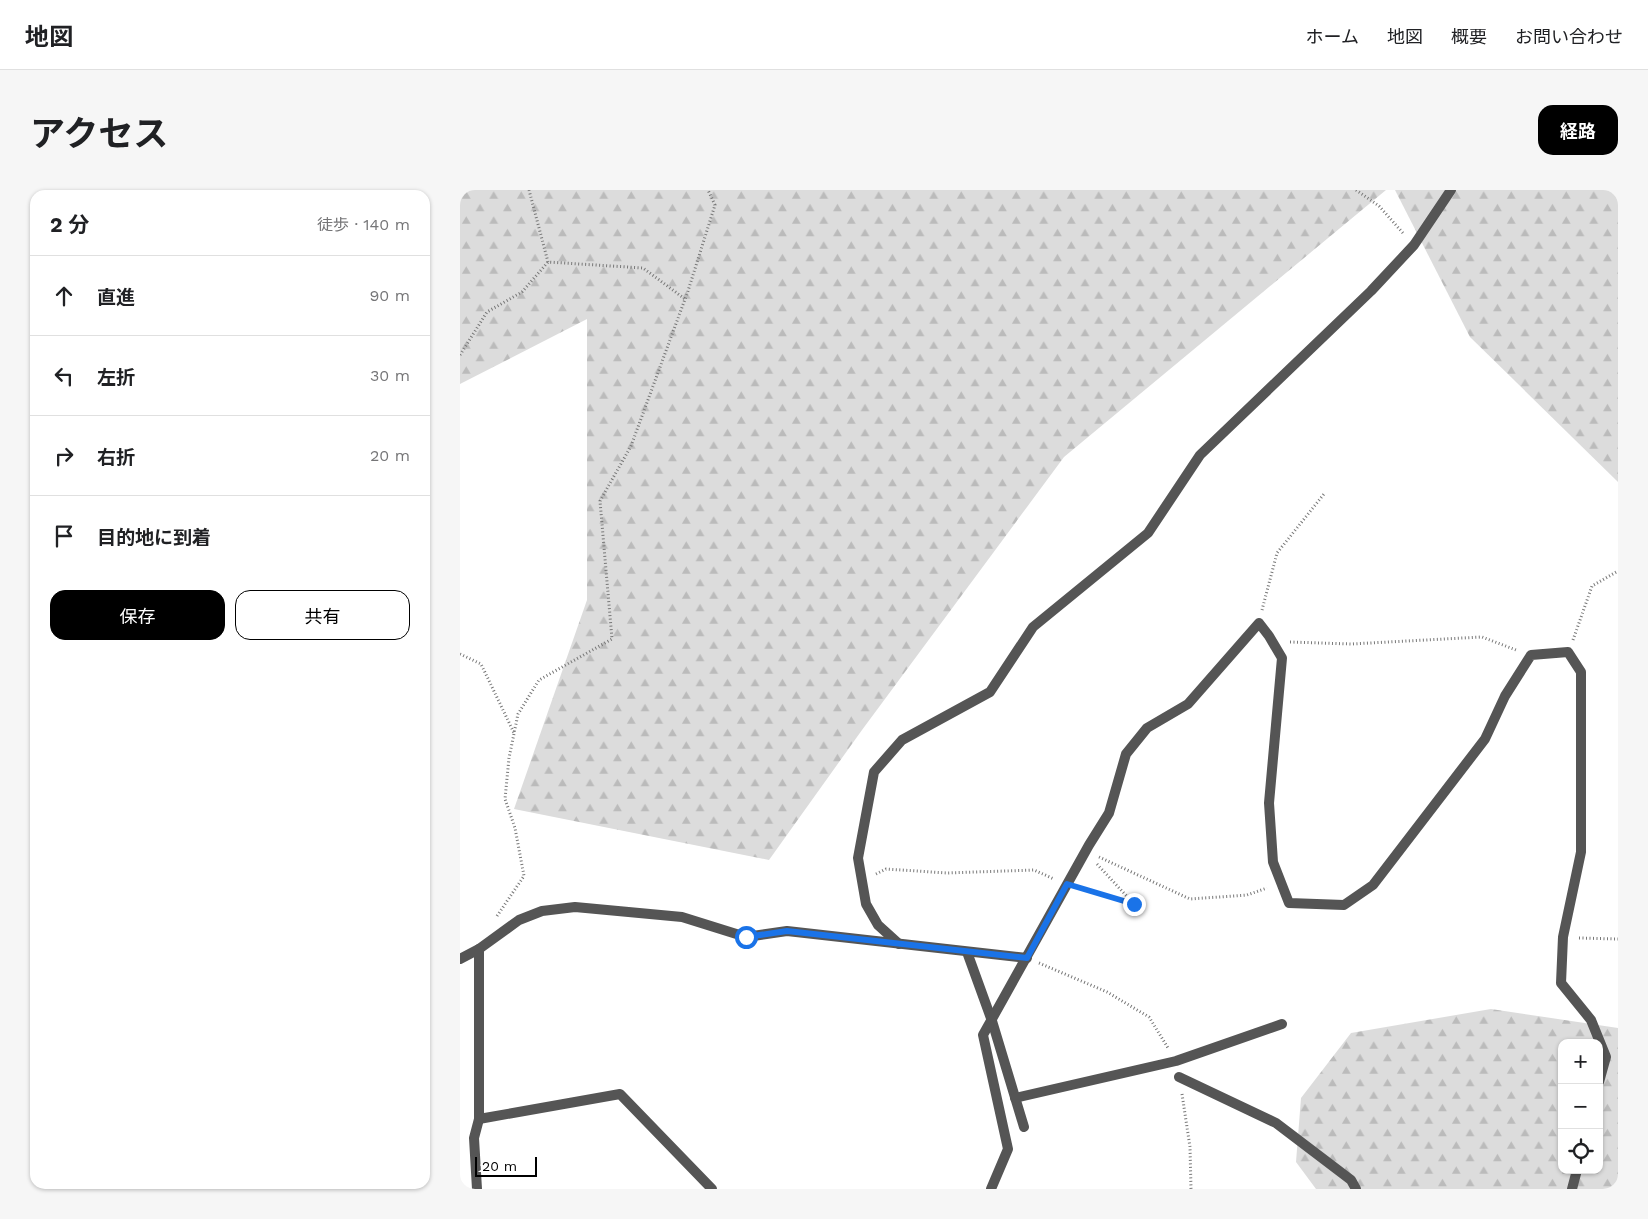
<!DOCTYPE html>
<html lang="ja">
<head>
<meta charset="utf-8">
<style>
  :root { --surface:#fff; --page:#f6f6f6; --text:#202124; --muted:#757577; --line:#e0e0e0; --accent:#000 }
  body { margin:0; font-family:"Work Sans","Noto Sans JP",sans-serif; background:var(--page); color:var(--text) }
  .controls { position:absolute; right:15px; bottom:15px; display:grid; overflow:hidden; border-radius:10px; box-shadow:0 1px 4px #0004 }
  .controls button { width:45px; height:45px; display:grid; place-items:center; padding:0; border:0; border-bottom:1px solid var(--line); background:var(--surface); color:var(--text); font:25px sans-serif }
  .scale { position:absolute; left:15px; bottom:12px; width:62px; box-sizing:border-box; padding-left:5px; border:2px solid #000; border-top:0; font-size:14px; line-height:18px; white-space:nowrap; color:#000; -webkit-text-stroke:4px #fff; paint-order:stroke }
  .stop { position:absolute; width:15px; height:15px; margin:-11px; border:4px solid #1a73e8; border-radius:50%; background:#fff }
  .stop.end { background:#1a73e8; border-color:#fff; box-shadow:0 1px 5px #0008 }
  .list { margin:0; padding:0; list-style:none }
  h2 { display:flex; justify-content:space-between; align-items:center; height:65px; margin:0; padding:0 20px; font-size:21px }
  h2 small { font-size:16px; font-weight:400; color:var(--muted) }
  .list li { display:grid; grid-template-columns:32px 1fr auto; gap:15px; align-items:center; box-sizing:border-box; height:80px; padding:0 20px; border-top:1px solid var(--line) }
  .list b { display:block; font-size:19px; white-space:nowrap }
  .list em { font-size:16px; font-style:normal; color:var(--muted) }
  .actions { display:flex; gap:10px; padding:15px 20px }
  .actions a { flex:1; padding:11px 0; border:1px solid var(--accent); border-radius:15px; text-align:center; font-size:18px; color:var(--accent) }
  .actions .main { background:var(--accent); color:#fff }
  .icon { flex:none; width:28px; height:28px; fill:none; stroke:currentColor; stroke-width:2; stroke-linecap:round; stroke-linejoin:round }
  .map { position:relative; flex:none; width:1158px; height:999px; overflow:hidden; border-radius:15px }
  header { display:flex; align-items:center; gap:30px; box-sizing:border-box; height:70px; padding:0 25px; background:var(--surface); border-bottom:1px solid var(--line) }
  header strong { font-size:24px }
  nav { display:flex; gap:28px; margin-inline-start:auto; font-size:18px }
  .intro { display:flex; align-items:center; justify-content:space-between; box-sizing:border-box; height:120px; padding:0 30px }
  h1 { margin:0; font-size:35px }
  .button { padding:12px 22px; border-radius:15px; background:var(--accent); color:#fff; font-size:18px; font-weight:700 }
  main { display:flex; gap:30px; padding:0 30px }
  aside { flex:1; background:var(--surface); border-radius:15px; box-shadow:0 1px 4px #0004 }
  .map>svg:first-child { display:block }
</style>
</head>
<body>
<header>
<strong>地図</strong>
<nav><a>ホーム</a><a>地図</a><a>概要</a><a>お問い合わせ</a></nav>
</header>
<div class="intro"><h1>アクセス</h1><a class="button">経路</a></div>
<main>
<aside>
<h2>2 分<small>徒歩 · 140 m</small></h2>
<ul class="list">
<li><svg class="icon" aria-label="ahead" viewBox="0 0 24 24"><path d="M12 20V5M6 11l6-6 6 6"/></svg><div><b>直進</b></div><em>90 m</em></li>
<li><svg class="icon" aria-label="left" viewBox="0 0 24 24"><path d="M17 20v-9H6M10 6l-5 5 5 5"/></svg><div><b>左折</b></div><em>30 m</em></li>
<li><svg class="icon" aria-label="right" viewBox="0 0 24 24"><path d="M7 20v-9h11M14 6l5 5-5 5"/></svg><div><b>右折</b></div><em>20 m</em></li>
<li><svg class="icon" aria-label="arrive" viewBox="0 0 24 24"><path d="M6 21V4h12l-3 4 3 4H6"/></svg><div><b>目的地に到着</b></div></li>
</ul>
<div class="actions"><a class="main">保存</a><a>共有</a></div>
</aside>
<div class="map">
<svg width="1158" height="999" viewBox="0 0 1158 999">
  <defs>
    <pattern id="forest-firs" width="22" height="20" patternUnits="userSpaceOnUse" patternTransform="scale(1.25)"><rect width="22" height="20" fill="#dcdcdc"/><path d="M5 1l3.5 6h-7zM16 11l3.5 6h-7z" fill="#bbb"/></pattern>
  </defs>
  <rect width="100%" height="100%" fill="#fff"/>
  <g fill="url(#forest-firs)" fill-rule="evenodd">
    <polygon points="0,0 926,0 604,267 402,540 309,670 54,619 127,410 127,129 0,194"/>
    <polygon points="935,0 1158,0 1158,292 1010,147"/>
    <path d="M1031,819L1158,838V999H856L836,972L841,908L891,843ZM1102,853H1139V980H1102Z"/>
  </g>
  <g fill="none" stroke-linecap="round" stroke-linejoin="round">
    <g stroke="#777" stroke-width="3" stroke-dasharray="1 2.5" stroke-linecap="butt">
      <polyline points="69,0 88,72"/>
      <polyline points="896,0 919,16 943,43"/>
      <polyline points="0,165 27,122 62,102 88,72 183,78 225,109"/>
      <polyline points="802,420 817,363 864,304"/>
      <polyline points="1113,450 1132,396 1158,381"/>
      <polyline points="830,452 891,454 1022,447 1056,460"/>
      <polyline points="0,464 21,474 54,543"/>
      <polyline points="639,667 730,709 787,705 807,698"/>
      <polyline points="416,684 426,679 487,683 574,680 594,689"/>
      <polyline points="621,699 674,714 636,673"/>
      <polyline points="37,726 64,686 55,638 45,609 49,568 58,524 79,490 152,449 140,311 171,256 228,101 255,15 248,0"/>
      <polyline points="1119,748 1158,749"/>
      <polyline points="579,773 647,802 689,827 708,858"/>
      <polyline points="722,904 730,957 731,999"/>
    </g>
    <g stroke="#555" stroke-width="10">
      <polyline points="439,754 418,735 406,714 398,668 414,582 442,550 530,502 573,437 688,343 740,265 911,101 954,55 991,0"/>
      <polyline points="507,762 532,831 564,937"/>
      <polyline points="0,769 19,759 59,730 82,721 115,717 222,727 286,747 327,741 567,768"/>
      <polyline points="719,887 816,933 891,990 896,999"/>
      <polyline points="555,908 716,871 822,834"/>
      <polyline points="19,929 160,904 252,999"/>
      <polyline points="17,999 14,948 19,929 19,759"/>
      <polyline points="531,999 548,959 523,845 629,655 649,623 666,564 687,538 728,514 799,433 809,446 822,468 809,613 813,672 829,713 884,715 913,695 1025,549 1045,506 1071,465 1108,462 1121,482 1121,662 1103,747 1101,793 1131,830 1146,867 1139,892"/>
      <polyline points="1112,999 1117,980"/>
    </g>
  </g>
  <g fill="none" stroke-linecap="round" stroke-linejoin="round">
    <polyline stroke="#1a73e8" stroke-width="6" points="286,747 327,741 567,768 607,694 674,714"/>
  </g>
</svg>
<div class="controls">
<button>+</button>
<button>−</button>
<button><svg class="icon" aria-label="locate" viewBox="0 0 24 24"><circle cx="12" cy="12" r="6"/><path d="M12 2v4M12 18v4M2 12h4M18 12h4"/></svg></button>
</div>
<div class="scale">20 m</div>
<div class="stop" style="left:286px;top:747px"></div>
<div class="stop end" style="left:674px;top:714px"></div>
</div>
</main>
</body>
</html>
